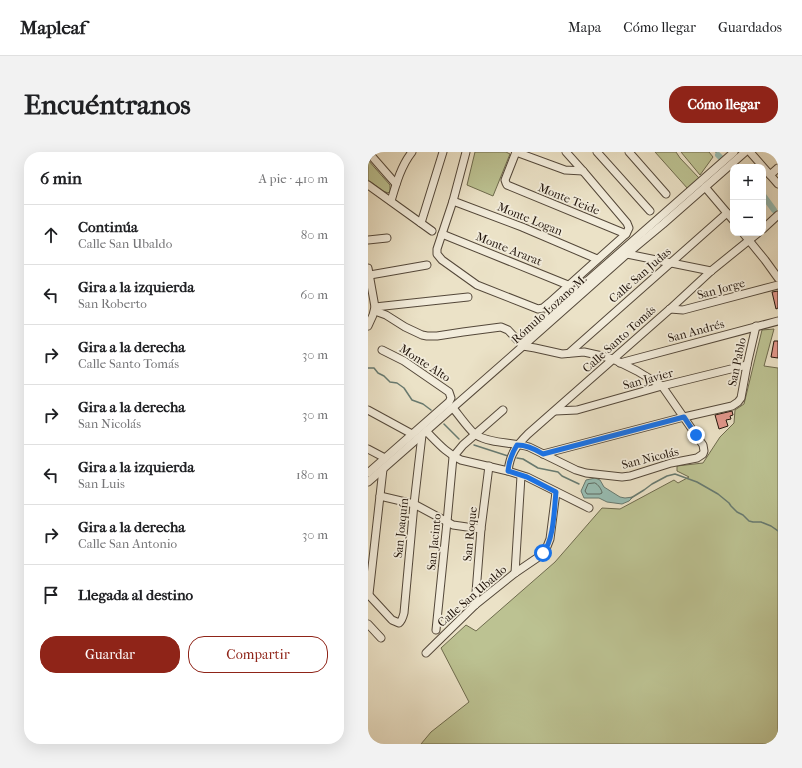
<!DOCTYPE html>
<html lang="es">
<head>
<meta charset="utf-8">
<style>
  :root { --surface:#fff; --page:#f2f2f2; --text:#202124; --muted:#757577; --line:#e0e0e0; --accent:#8f2418 }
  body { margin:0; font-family:"IM FELL French Canon",serif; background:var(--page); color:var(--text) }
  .controls { position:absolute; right:12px; top:12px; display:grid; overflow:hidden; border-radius:8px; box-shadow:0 4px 16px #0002 }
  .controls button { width:36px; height:36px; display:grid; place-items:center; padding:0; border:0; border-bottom:1px solid var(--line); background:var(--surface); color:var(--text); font:20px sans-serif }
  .stop { position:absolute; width:12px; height:12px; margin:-9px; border:3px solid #1a73e8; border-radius:50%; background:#fff }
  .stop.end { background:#1a73e8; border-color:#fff; box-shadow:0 1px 4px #0008 }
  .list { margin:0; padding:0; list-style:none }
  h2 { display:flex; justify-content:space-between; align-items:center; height:52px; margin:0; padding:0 16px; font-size:17px }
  h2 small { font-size:13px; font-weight:400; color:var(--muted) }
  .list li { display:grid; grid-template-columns:26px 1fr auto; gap:12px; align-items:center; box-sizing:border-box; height:60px; padding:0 16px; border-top:1px solid var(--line) }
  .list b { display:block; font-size:15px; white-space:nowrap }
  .list p { margin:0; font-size:13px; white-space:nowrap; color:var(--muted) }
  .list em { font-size:13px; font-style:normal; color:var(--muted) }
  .actions { display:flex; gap:8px; padding:12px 16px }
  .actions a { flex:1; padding:9px 0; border:1px solid var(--accent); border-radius:16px; text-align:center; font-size:14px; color:var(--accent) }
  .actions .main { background:var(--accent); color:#fff }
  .icon { flex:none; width:22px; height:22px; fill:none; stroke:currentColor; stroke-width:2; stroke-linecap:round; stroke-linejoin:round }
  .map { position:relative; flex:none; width:410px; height:592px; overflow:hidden; border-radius:16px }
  header { display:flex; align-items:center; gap:24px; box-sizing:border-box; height:56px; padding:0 20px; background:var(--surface); border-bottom:1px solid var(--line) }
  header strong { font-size:19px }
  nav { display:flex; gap:22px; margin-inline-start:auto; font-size:14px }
  .intro { display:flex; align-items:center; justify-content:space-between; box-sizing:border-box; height:96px; padding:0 24px }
  h1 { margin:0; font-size:28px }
  .button { padding:10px 18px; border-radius:16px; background:var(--accent); color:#fff; font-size:14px; font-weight:700 }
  main { display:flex; gap:24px; padding:0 24px }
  aside { flex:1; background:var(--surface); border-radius:16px; box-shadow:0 4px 16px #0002 }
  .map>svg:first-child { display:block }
</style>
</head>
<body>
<header>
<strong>Mapleaf</strong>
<nav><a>Mapa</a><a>Cómo llegar</a><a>Guardados</a></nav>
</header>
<div class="intro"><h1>Encuéntranos</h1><a class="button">Cómo llegar</a></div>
<main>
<aside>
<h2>6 min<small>A pie · 410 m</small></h2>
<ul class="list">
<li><svg class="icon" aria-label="ahead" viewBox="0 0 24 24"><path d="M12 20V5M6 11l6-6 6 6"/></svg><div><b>Continúa</b><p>Calle San Ubaldo</p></div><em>80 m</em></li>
<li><svg class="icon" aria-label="left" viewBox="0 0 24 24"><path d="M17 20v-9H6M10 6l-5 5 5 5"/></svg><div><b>Gira a la izquierda</b><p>San Roberto</p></div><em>60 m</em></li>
<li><svg class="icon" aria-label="right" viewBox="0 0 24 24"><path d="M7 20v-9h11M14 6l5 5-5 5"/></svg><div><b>Gira a la derecha</b><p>Calle Santo Tomás</p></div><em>30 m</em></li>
<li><svg class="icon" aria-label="right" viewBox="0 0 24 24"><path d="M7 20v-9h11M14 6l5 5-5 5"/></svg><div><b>Gira a la derecha</b><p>San Nicolás</p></div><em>30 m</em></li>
<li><svg class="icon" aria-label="left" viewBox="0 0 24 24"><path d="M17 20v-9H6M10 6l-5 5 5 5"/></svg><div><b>Gira a la izquierda</b><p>San Luis</p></div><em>180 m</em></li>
<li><svg class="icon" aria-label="right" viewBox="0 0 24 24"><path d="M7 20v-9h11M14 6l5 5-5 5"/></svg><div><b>Gira a la derecha</b><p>Calle San Antonio</p></div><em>30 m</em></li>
<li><svg class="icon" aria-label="arrive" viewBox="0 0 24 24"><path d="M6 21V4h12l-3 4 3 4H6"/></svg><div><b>Llegada al destino</b></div></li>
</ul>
<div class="actions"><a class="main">Guardar</a><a>Compartir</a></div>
</aside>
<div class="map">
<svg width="410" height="592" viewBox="0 0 410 592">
  <rect width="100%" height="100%" fill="#ebe2c7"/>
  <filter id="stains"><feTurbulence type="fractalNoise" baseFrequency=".005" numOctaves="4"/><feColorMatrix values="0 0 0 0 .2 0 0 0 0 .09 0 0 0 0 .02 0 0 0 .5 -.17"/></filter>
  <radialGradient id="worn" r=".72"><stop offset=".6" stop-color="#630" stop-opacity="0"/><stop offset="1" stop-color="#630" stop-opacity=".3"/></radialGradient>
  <g fill="#bcc292" stroke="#6e6b4e">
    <polygon points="107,0 138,0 142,2 125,44 99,33"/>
    <polygon points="287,0 308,0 312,6 331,26 320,37"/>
    <polygon points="313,0 341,0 345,5 332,23"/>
    <polygon points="0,8 22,33 22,39 20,41 15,39 0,28"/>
    <polygon points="406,177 396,214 410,216 410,592 53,592 63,580 101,550 73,496 98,473 108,479 187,410 234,356 252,357 306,328 310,331 321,325 309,319 309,314 335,311 352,285 366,271 367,258 376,252 394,178"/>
  </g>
  <polygon fill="#98beb4" stroke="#687a70" points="227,326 232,328 236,335 252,345 257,346 265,345 261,349 254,352 239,350 231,346 216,346 213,339 218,328"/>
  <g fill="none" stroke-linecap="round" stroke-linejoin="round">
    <path stroke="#5c6960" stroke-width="1" d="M227,331C230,332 234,338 234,341L232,342H219L217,339L220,332Z"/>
    <g stroke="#687a70" stroke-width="1.5">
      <polyline points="348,0 350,3"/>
      <polyline points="0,216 6,216 10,221 16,224 22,230 29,231 36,236 44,248 55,252 63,258"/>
      <polyline points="76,272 91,287"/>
      <polyline points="106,293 140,304"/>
      <polyline points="149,306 155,307 170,316 190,320 194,324 211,332"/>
      <polyline points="263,346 276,338 284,332 299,324 307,322 329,330 350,342 361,351 363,354 369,360 375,363 381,369 385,370 393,370 403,374 410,379"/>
    </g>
    <g stroke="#98beb4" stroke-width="6">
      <polyline points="350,3 365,18"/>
      <polyline points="395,43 406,58"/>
    </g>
  </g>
  <g fill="#e4988d" stroke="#21140b">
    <polygon points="410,139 410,156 408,157 404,140"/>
    <polygon points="406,189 410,189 410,206 403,205"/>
    <polygon points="364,259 365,263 362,264 363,267 358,268 360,274 351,277 347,263"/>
  </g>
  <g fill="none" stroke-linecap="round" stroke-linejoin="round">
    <defs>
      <g id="minor">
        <polyline points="0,0 28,32"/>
        <polyline points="98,0 85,49 69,97 69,102 74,108 109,133 170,157 175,156 181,151 258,82 261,76 259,71 215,19 198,0"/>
        <polyline points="148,0 137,28 138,31 139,33 258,82"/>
        <polyline points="148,0 197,18 215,19"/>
        <polyline points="229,0 282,59"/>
        <polyline points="261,0 298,42"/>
        <polyline points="382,0 410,32"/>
        <polyline points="402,23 410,16"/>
        <polyline points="0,33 64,79"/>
        <polyline points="337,35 365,68"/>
        <path d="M23,49C28,32 33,14 44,0"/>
        <polyline points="85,49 154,75 229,107"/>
        <polyline points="53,71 75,0"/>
        <polyline points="395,77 410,63"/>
        <polyline points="375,81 397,108 410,126"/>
        <polyline points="74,82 200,133"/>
        <polyline points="0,88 19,86"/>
        <polyline points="259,102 343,119"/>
        <polyline points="0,116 7,155 5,163 0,174"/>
        <polyline points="2,123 59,113"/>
        <polyline points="7,155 100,145"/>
        <polyline points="302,157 315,158 410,133"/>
        <path d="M7,159L18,163L37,175L54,183L59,184H69L95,180L133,175L140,178L155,194L167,196L194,202L216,200L234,204L245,207L269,219L294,234L328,283L335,293L336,299L335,302L329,306L303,311L262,324L254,325L218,321L208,318L161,295C145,290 123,292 108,283C102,279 90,262 85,256"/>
        <polyline points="151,189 366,0"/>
        <polyline points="201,201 359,61"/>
        <polyline points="252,211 410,169"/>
        <polyline points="0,258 44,282"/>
        <polyline points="187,259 209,258 294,234 379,213"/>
        <path d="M58,279C69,290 79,302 93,308L140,319L159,325L221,356"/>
        <polyline points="0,297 17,306"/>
        <polyline points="175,302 316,265 364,254 370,250 373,246 379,213 388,174"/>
        <path d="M140,319C142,302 148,294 160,282L302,157L343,119L390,81"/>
        <polyline points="0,321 81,250 83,246 81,240 36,209 14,198"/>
        <polyline points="0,330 155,194 259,102 295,72 377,0"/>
        <polyline points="12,344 46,352 85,373 113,377"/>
        <polyline points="147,421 153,324"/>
        <path d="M0,442L24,468L31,471C34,469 35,465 36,461L46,352L54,283"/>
        <polyline points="1,442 15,317"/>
        <polyline points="107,453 113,377 121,314"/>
        <polyline points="0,472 13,486"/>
        <polyline points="68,478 79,370 85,305 95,293 135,258"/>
        <polyline points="58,501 107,453 147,421 169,406 178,397 182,387 188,340"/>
      </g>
    </defs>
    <use href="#minor" stroke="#54483a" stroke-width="9"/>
    <use href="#minor" stroke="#f2ecdb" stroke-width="7"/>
  </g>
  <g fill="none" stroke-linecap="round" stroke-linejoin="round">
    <path stroke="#1a73e8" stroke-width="5" d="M175,401C186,388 186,358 188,340L159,325L140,319C141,309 144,301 149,293C159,293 167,297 175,302L316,265L328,283"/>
  </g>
  <g text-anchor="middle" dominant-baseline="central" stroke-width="3.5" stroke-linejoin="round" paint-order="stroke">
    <g font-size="12" fill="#21140b" stroke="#f2ecdb">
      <text transform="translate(201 47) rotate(22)">Monte Teide</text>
      <text transform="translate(162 67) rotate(22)">Monte Logan</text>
      <text transform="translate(141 97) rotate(22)">Monte Ararat</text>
      <text transform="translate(272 123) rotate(-41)">Calle San Judas</text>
      <text transform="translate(353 137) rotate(-15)">San Jorge</text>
      <text transform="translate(181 157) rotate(-42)">Rómulo Lozano M.</text>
      <text transform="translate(328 179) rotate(-15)">San Andrés</text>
      <text transform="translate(251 187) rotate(-42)">Calle Santo Tomás</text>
      <text transform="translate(369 210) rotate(-78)">San Pablo</text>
      <text transform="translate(57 211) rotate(33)">Monte Alto</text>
      <text transform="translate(280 227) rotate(-15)">San Javier</text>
      <text transform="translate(282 306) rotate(-14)">San Nicolás</text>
      <text transform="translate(33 376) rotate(-84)">San Joaquín</text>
      <text transform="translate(102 382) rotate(-84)">San Roque</text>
      <text transform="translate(66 390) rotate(-84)">San Jacinto</text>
      <text transform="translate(104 444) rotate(-41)">Calle San Ubaldo</text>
    </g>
  </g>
  <rect width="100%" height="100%" filter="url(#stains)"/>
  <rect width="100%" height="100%" fill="url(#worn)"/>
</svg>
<div class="controls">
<button>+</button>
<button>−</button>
</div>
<div class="stop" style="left:175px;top:401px"></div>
<div class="stop end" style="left:328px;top:283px"></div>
</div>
</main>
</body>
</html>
